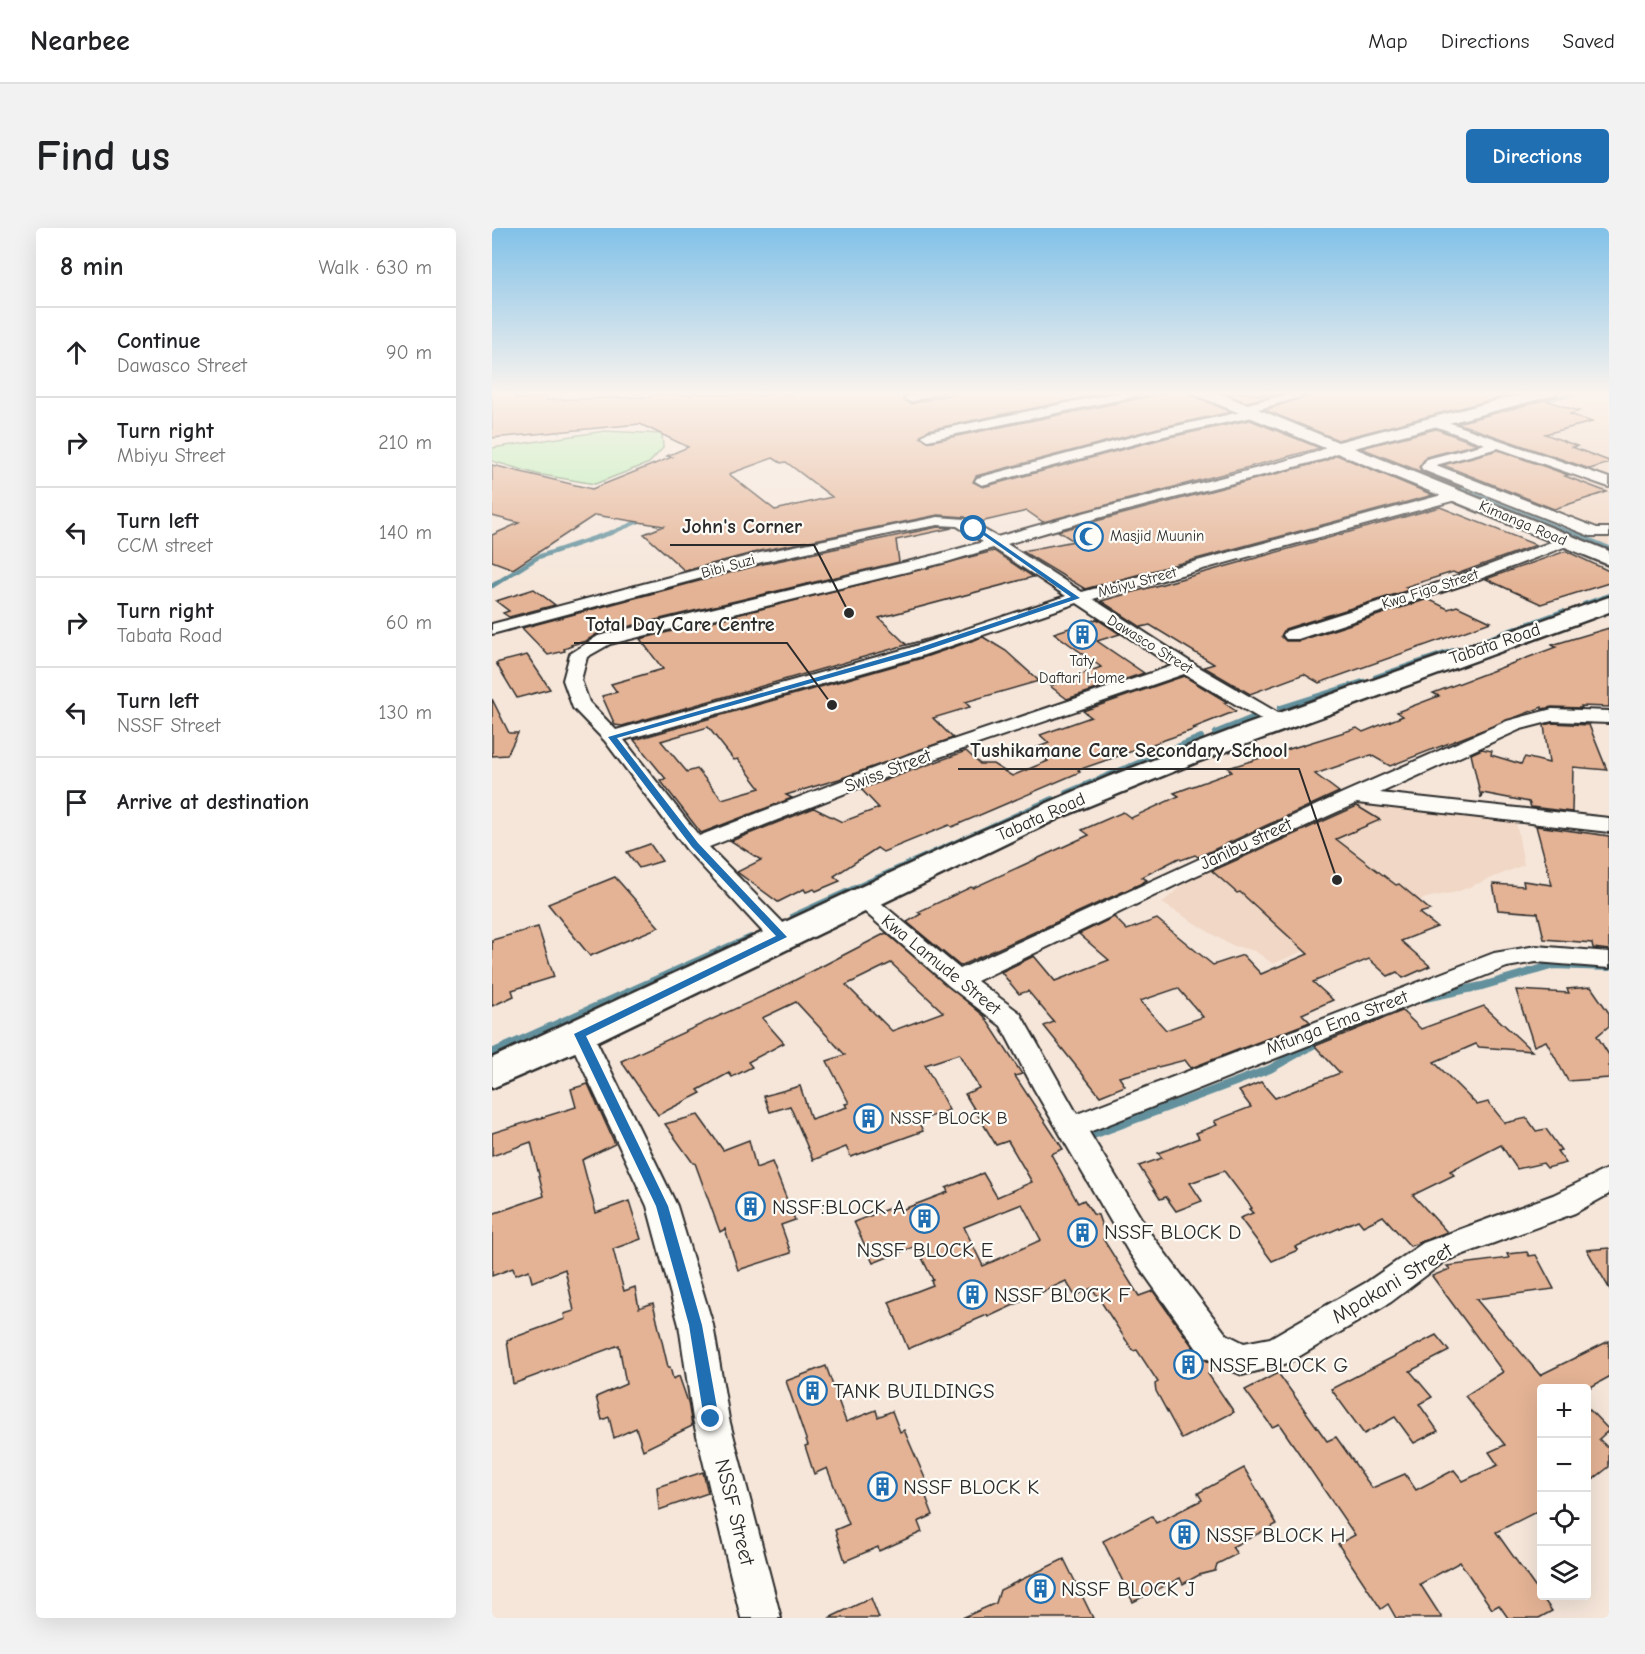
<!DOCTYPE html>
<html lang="en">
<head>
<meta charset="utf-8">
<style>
  :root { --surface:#fff; --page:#f2f2f2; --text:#202124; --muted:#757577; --line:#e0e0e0; --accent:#1f6fb2 }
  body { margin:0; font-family:"Comic Neue",sans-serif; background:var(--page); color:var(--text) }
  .controls { position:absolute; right:18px; bottom:18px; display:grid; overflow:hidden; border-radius:6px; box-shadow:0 6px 24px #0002 }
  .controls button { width:54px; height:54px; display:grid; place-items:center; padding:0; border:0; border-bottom:2px solid var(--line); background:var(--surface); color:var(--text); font:30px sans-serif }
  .stop { position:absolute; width:18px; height:18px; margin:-14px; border:4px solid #1f6fb2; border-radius:50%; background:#fff }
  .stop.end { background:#1f6fb2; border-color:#fff; box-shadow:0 2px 6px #0008 }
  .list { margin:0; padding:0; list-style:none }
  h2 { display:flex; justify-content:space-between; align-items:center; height:78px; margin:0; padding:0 24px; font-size:26px }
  h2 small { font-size:20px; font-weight:400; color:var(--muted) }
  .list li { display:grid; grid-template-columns:39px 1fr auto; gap:18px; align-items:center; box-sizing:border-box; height:90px; padding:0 24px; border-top:2px solid var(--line) }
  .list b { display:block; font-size:22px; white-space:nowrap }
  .list p { margin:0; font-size:20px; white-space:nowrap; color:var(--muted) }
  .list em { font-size:20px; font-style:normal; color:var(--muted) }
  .icon { flex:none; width:33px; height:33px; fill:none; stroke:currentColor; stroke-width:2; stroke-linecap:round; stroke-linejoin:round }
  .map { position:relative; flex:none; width:1117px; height:1390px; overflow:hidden; border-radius:6px }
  header { display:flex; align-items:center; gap:36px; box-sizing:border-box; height:84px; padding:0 30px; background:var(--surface); border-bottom:2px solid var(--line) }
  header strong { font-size:28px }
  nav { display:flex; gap:33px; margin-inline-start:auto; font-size:21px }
  .intro { display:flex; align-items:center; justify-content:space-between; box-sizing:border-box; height:144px; padding:0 36px }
  h1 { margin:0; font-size:42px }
  .button { padding:15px 27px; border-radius:6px; background:var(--accent); color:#fff; font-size:21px; font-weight:700 }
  main { display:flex; gap:36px; padding:0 36px }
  aside { flex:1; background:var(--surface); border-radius:6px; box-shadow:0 6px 24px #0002 }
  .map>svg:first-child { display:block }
</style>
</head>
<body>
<header>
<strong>Nearbee</strong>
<nav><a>Map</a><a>Directions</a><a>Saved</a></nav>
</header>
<div class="intro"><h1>Find us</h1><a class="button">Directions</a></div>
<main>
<aside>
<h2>8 min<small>Walk · 630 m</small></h2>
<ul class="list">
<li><svg class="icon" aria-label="ahead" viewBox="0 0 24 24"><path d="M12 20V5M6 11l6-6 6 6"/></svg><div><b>Continue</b><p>Dawasco Street</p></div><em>90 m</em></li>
<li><svg class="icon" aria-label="right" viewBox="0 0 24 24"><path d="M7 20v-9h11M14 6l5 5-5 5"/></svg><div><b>Turn right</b><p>Mbiyu Street</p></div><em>210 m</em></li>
<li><svg class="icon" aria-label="left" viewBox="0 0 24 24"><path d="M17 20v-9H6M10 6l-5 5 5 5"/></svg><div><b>Turn left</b><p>CCM street</p></div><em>140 m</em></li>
<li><svg class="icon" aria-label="right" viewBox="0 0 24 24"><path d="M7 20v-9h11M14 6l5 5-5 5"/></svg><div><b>Turn right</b><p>Tabata Road</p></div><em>60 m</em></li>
<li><svg class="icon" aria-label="left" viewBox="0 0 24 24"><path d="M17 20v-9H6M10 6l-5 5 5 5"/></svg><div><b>Turn left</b><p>NSSF Street</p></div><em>130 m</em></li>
<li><svg class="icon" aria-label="arrive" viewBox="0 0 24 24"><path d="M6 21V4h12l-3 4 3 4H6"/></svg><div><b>Arrive at destination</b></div></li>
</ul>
</aside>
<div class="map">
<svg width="1117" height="1390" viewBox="0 0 1117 1390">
  <rect width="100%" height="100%" fill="#f6e6da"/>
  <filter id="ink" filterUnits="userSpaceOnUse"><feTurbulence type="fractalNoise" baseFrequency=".0167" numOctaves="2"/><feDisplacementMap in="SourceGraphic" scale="12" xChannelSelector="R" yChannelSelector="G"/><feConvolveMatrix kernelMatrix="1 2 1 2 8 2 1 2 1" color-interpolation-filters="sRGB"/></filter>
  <g filter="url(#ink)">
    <g fill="#f1d7c5">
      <polygon points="1095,164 1117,169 1117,318 897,229 897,218"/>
      <polygon points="867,577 1024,594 1032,637 965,664 934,670 781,736 763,723 738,717 670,675 709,640"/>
    </g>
    <polygon fill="#b6efb2" stroke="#708d6e" stroke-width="1.5" points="113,203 170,206 171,220 157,235 103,256 45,246 0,233 0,220"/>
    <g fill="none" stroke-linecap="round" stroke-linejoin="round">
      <g stroke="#62909c" stroke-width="4">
        <polyline points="269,164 273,164"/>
        <polyline points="730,164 757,176"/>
        <polyline points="1024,168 1037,164"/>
        <polyline points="0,171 50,164"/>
        <polyline points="1046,174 1087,164"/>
        <polyline points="850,213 883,205"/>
        <polyline points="922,240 1082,306"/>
        <polyline points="116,306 155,290"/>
      </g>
      <g stroke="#62909c" stroke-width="4.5">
        <polyline points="1079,304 1117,320"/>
        <polyline points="0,358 46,329 121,304"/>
        <polyline points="1092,376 1117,367"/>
        <polyline points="978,417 1071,383"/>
        <polyline points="883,449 965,421"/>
        <polyline points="787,480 872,453"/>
      </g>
      <g stroke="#62909c" stroke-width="6">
        <polyline points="723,505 765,488"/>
        <polyline points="574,565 709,509"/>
        <polyline points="301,688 560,571"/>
        <polyline points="241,717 259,709"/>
      </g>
      <g stroke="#62909c" stroke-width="8">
        <polyline points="933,770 990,758 1062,737 1117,739"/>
        <polyline points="0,825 244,716"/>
        <polyline points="593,910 778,841 837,808"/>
      </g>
    </g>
    <g fill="#e4b395" stroke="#2b2b2b" stroke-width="1.5" fill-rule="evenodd">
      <path d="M0,164H21L24,171L53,169V172L159,169L162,166L198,167L201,165L266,168L286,164L300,167L304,164H404L413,167L410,171L419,176L468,164H499L506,167L523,164L609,166L436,202L428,209L436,214L679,164H692L739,184L666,200L484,248L481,254L491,259L673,210L758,192L828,220L551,294L535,283L484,295L473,289L446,287L268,323L193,343L152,306L172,298L103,287L21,341L0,333V307L27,295L0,288V237L100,261L180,229L175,228L196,219L148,196L0,210ZM281,230L289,235L294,234L340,269L283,282L237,246Z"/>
      <polygon points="748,164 768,167 796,164 754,174 736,167"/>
      <polygon points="828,164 1029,164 846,212 773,182"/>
      <polygon points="1053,172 1083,182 1087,183 1078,186 1100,194 1053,206 1085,218 1080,219 1117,233 1117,235 1098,241 965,195"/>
      <polygon points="944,201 985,216 934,229 927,239 930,244 970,260 869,220"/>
      <polygon points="1006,222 1076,247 1073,248 1115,264 1062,281 951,237"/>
      <polygon points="845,227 941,267 593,361 530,323 582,313 566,303 833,233"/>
      <polygon points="948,279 1044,317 965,346 961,344 913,359 917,362 793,401 789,408 794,413 807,413 936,371 956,381 965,378 999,394 827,455 812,446 758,466 712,439 722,436 658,397 649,399 609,373"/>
      <polygon points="446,299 460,300 404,312 407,334 105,406 94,413 79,417 80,418 72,421 73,423 56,427 30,400 271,336"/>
      <polygon points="502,323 541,349 387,390 415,417 449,407 130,498 123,497 110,468 125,464 119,456 171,441 148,411"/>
      <polygon points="1074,323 1117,343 1117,355 1049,376 994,351"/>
      <polygon points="42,361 63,377 17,389 11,385 17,383 4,373"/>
      <polygon points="605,391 628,406 605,413 652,445 575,471 558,458 609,439 562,405"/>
      <polygon points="1117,400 1117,479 1089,478 1090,480 1060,479 1050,481 1050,479 898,538 879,527 823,546 847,564 706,629 703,627 689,632 687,630 650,649 655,652 648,656 468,738 415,694 429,686 426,684 479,659 481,660 597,607 590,602 631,584 639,590 687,568 682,565 740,544 736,540 865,500 871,504 911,488 905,484 947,468 941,465 1064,419 1060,417"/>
      <path d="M491,409L514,423L547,453L473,474L478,479L441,490L461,510L347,551L294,567L300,570L209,605L168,552L174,551L142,512L430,430ZM216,499L242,532L246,531L268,560L230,571L205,541L195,544L169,513Z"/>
      <polygon points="35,427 58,461 25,470 4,435"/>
      <polygon points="692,448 735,474 732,475 744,483 701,500 704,501 586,542 588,544 460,599 457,597 391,624 385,620 342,648 348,653 324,663 322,661 314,664 312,661 286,674 245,644 269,632 239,613 322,580 350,594 387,580 369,561 474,523 488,536 501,536 520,548 556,533 541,521 557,515 548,507 599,489 591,483"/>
      <polygon points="0,471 17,505 26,505 15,527 0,528"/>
      <polygon points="1060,495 1097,497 1115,542 1081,539 1080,584 1039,579 1037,574 990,565 989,570 979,526 990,521 1000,523 999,527 1029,536 1033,529 1057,535 1052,497"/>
      <path d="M865,578L888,592L844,611L904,657L907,656L938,682L927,685L945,699L909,713L938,738L911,750L905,744L896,748L877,731L821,754L841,772L810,786L818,794L699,840L693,832L627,849L633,858L608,868L552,798L562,794L536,763L527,766L509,744L542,728L563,753L617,732L587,706L622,689L635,702L665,691L721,737L751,727L769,746L816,726L748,664L745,665L720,643ZM686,760L711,789L674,802L648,773Z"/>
      <polygon points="1044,598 1117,608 1117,722 1101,720 1100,715 1052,711 1046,685 1006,682 1001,656 1032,658 1031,653 1060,657"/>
      <polygon points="158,616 170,633 147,640 135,624"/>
      <polygon points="123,649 167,699 98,728 56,676"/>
      <polygon points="46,699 62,749 20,762 22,768 0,778 0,712"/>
      <path d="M394,705L492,788L530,846L523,848L571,921L559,926L586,975L592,972L601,986L606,987L614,1010L611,1011L647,1068L661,1063L708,1129L717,1134L722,1141L716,1146L742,1184L690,1211L664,1163L663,1156L666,1154L645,1122L641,1123L600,1060L583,1068L574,1053L496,1089L495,1087L416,1121L397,1074L441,1057L439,1053L441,1052L424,1018L381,1035L362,994L406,977L409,982L456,964L454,960L491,945L505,969L540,954L516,913L504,917L473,866L487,860L467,826L433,837L457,882L426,893L431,903L359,929L354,919L321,932L298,878L278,884L272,868L308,858L319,891L355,879L353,876L357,875L335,833L353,827L304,774L270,790L292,815L256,834L260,839L240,849L237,845L206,862L209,865L166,887L129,833L284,762ZM399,735L451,784L400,803L354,757ZM530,976L549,1012L491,1038L472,999Z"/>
      <polygon points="1099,759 1117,785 1117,798 1105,808 1117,827 1117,850 1076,853 1054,813 1042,818 1024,762 1077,765 1075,761"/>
      <polygon points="992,778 1040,823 987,819 984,816 942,834 985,877 996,874 1013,895 1035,890 1044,903 1054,901 1069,922 1065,923 1074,935 1055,940 1051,935 1025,941 1009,917 958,943 962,947 921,967 955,1004 918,1018 891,988 871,998 866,992 803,1019 806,1022 780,1033 748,990 761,985 757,981 760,980 732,943 698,955 710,973 684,983 674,969 668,971 647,938 670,930 666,925 707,910 704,905 725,897 722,893 759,879 747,863 769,854 783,870 848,845 823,818 910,783 929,801"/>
      <polygon points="96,856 123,916 90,932 104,985 137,973 149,1011 121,1021 132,1063 143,1059 147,1080 161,1075 176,1139 178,1139 181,1151 187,1148 196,1174 200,1198 151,1222 144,1200 122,1210 117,1189 110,1192 104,1169 134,1156 127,1117 21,1156 15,1112 73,1091 72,1086 82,1083 73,1041 40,1054 37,1042 23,1047 21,1040 0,1048 0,986 52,968 39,914 0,928 0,905 84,879 79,861"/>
      <polygon points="206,887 231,922 257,912 264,940 280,934 303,992 289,997 299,1025 246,1042 233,1001 228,1004 203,935 201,935 173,896"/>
      <polygon points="1117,1020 1117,1060 1095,1022"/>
      <polygon points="1035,1024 1037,1028 1044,1027 1062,1061 984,1071 1048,1147 1117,1113 1117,1149 1095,1161 1050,1161 1050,1281 1004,1304 1060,1383 1047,1390 1016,1390 1007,1377 1000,1381 968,1334 928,1356 950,1390 904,1390 896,1376 889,1381 846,1316 863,1307 787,1196 780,1199 753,1162 786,1145 835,1213 844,1209 880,1260 913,1246 924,1262 962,1242 971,1253 1006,1237 997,1224 1013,1217 973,1168 1011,1144 940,1048 958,1041 955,1038 1017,1030 1015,1026"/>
      <polygon points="944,1107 957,1123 918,1143 940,1169 927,1176 946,1203 922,1215 903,1189 872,1206 839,1161"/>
      <polygon points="334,1138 354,1194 384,1182 386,1189 400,1183 408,1204 412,1202 439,1264 433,1266 441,1287 426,1294 430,1304 387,1323 386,1319 353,1333 343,1302 357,1296 335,1240 322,1246 313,1218 316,1217 294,1153"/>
      <polygon points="1095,1179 1117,1202 1107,1211 1117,1221 1117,1239 1095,1256"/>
      <polygon points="752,1240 785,1296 740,1319 745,1326 725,1336 723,1343 707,1347 691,1356 688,1350 641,1374 611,1313 660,1288 664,1295 710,1272 706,1265"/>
      <polygon points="211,1244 216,1265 167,1282 165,1259"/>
      <polygon points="572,1331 601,1390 470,1390 504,1375 508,1362"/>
      <polygon points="379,1370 387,1390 337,1390"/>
    </g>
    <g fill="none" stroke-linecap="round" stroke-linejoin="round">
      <defs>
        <g id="street">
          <polygon points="429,164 451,164 418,174 412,170"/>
          <polygon points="628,164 651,164 645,168 436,212 430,208 436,204"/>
          <polygon points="806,164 826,164 763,182 767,185 765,188 672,208 490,257 483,253 485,250 666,202 749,184 745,181 747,178"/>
          <polygon points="944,190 1117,250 1117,259 1006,220 944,237 1105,300 1117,300 1117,308 1098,308 931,242 929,239 935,231 993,216 940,197 940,191"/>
          <path d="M846,215L852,219L851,222L832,231C726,260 620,284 515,316L590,364L961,264H971V270L601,371L700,435L793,489L796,493L793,497H779L692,446L430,535L217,619L299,703L302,709L299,715L290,717L281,715L195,622L113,513L81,480L71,452L78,426L106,408L444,327L491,314L465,298L446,297L401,305L270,334L0,406V396L268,325L446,289L473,291L505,309C610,278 717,254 822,225ZM501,320L574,368L417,420L124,502L97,474L89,452L95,429L118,416L455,334ZM585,375L680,438L416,527L207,608L132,512L429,428Z"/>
          <polygon points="1075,308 1083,313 1080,316 977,355 806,411 794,411 791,407 794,403 965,349"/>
          <polygon points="1060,481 1117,483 1117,495 1060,493 1029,501 888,565 1117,590 1117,604 865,575 703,648 485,753 528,785 585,886 1002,725 1044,718 1117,724 1117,740 1044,734 1015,739 597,904 658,1005 734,1106 752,1115 778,1110 875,1054 931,1015 1061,967 1117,940 1117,966 1083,985 953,1033 899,1074 796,1135 750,1147 738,1142 710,1128 636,1023 542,861 509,798 457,758 357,670 361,665 369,663 377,665 468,741 853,564 1015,493"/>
          <polygon points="88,797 97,799 101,806 185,978 221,1097 237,1191 289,1390 249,1390 201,1191 187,1097 155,978 75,806 79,799"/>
        </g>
        <g id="secondary">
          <polygon points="702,164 724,164 846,214 1038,164 1065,164 1063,167 862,220 1117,323 1117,337 704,167"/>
          <polygon points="1117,369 1117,384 705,534 567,590 83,824 0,860 0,830 476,609 616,549 756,496"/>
        </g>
      </defs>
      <use href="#street" stroke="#2b2b2b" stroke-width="4"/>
      <use href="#secondary" stroke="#2b2b2b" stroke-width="5"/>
      <use href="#street" fill="#fdfcf7" fill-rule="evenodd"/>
      <use href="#secondary" fill="#fdfcf7" fill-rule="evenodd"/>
    </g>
  </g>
  <linearGradient id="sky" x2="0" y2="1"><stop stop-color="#81c1e8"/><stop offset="0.46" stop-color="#fbf4ee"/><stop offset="1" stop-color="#fbf4ee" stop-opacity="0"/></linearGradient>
  <rect width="1117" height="359" fill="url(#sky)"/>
  <polygon fill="#1f6fb2" points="480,299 485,299 588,370 426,425 125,510 206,615 295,709 94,808 176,978 210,1097 227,1191 219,1198 212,1191 197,1097 164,978 82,806 284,708 200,619 116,509 420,422 579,369"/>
  <defs>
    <symbol id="mosque-ring" viewBox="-11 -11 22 22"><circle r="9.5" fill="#fdfcf7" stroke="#1f6fb2" stroke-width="1.5"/><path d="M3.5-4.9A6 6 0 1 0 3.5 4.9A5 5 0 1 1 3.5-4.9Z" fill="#1f6fb2"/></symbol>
    <symbol id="building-ring" viewBox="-11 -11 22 22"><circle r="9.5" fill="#fdfcf7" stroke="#1f6fb2" stroke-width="1.5"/><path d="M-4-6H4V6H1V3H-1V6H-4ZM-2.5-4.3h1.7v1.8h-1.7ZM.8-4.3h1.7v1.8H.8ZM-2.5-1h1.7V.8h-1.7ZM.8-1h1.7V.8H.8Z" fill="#1f6fb2"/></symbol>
  </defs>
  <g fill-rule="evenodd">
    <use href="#mosque-ring" x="580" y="292" width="33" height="33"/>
    <use href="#building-ring" x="574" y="390" width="33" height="33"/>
    <use href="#building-ring" x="360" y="874" width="33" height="33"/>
    <use href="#building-ring" x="242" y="962" width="33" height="33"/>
    <use href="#building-ring" x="416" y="974" width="33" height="33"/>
    <use href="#building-ring" x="574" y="988" width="33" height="33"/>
    <use href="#building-ring" x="464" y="1050" width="33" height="33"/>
    <use href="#building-ring" x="680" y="1120" width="33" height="33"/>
    <use href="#building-ring" x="304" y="1146" width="33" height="33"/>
    <use href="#building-ring" x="374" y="1242" width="33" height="33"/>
    <use href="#building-ring" x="676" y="1290" width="33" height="33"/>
    <use href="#building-ring" x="532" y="1344" width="33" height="33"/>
  </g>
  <g text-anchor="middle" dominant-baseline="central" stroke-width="4.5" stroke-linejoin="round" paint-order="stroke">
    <g font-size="15" fill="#2b2b2b" stroke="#fdfcf7">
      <text transform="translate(1031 295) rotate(23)">Kimanga Road</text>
      <text transform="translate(236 338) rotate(-15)">Bibi Suzi</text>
      <text transform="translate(645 354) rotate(-15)">Mbiyu Street</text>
      <text transform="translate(938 361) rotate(-18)">Kwa Figo Street</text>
      <text transform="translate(658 416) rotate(32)">Dawasco Street</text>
    </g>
    <g font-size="15" fill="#2b2b2b" stroke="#fdfcf7" text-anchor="start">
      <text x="618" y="308">Masjid Muunin</text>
      <text x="590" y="433" text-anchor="middle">Taty<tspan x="590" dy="17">Daftari Home</tspan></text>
    </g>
    <g font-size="18" fill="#2b2b2b" stroke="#fdfcf7">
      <text transform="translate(1003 416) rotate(-19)">Tabata Road</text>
      <text transform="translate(396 543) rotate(-21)">Swiss Street</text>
      <text transform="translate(549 589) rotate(-24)">Tabata Road</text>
      <text transform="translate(754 616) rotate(-25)">Janibu street</text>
      <text transform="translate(449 737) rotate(39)">Kwa Lamude Street</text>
      <text transform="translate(845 795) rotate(-21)">Mfunga Ema Street</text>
    </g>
    <g font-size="18" fill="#2b2b2b" stroke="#fdfcf7" text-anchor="start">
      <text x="398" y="890">NSSF BLOCK B</text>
    </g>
    <g font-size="21" fill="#2b2b2b" stroke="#fdfcf7" text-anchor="start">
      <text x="280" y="979">NSSF:BLOCK A</text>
      <text x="612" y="1004">NSSF BLOCK D</text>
      <text x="433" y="1022" text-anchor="middle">NSSF BLOCK E</text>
      <text x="502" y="1067">NSSF BLOCK F</text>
      <text x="717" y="1137">NSSF BLOCK G</text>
      <text x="341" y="1163">TANK BUILDINGS</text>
      <text x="411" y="1259">NSSF BLOCK K</text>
      <text x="714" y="1307">NSSF BLOCK H</text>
      <text x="569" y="1361">NSSF BLOCK J</text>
    </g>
    <g font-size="21" fill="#2b2b2b" stroke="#fdfcf7">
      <text transform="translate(900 1055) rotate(-31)">Mpakani Street</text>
      <text transform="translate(243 1284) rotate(76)">NSSF Street</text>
    </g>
  </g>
  <path fill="none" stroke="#2b2b2b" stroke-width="2" d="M357 385L322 317H178M340 477L295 415H82M845 652L807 541H466"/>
  <g fill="#2b2b2b" stroke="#fdfcf7" stroke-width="2">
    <circle cx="357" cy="385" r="6"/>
    <circle cx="340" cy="477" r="6"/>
    <circle cx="845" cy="652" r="6"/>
  </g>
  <g font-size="20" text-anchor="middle" font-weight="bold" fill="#2b2b2b" stroke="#fdfcf7" stroke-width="4.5" stroke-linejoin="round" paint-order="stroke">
    <text x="250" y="305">John's Corner</text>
    <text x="188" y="403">Total Day Care Centre</text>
    <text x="637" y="529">Tushikamane Care Secondary School</text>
  </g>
</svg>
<div class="controls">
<button>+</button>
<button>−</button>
<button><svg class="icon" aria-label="locate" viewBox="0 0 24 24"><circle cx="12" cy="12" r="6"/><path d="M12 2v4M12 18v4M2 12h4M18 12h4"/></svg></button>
<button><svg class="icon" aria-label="layers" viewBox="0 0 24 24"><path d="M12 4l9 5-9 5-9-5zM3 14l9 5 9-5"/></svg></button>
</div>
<div class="stop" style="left:482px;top:301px"></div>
<div class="stop end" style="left:219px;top:1191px"></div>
</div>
</main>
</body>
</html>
